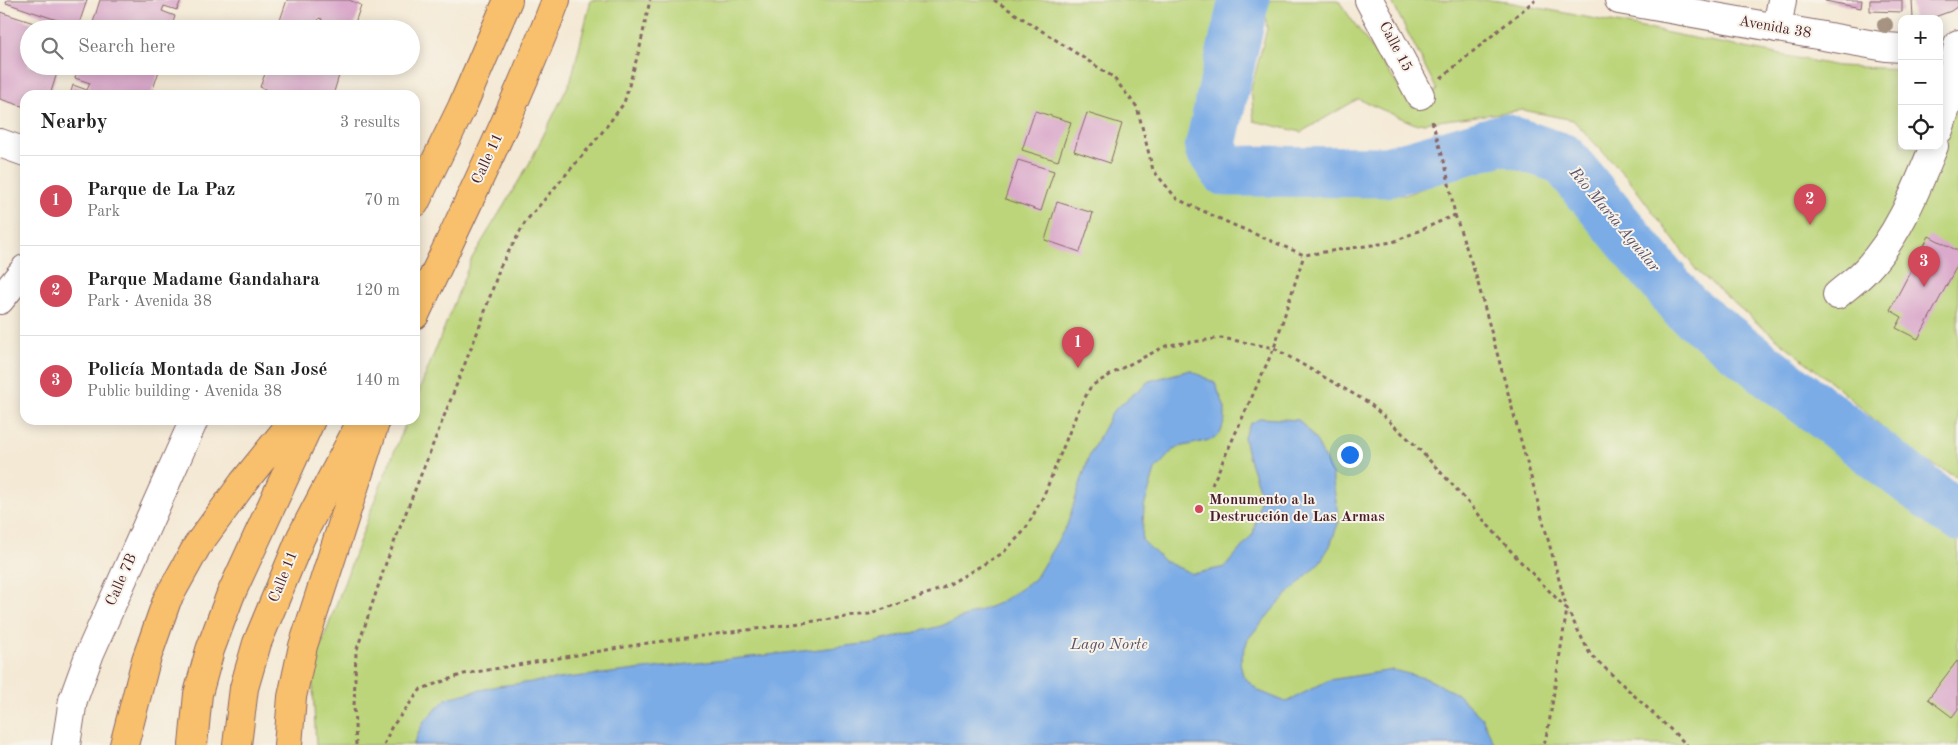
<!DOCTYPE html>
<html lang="en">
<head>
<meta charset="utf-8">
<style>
  :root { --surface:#fff; --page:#f2f2f2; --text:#222; --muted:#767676; --line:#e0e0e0; --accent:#d1495b }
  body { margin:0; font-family:"Old Standard TT",serif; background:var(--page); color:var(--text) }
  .controls { position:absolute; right:15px; top:15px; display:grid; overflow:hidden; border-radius:10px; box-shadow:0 2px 12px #0003 }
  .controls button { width:45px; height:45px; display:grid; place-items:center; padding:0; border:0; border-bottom:1px solid var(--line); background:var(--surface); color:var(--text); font:25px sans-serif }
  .you { position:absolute; left:1349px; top:454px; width:18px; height:18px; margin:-12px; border:4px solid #fff; border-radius:50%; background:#1a73e8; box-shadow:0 0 0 8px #1a73e833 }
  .badge { display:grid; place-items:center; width:32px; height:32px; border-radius:50%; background:var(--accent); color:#fff; font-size:16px; font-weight:700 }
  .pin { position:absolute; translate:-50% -41px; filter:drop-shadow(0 1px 2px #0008) }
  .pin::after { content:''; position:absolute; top:26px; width:18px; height:15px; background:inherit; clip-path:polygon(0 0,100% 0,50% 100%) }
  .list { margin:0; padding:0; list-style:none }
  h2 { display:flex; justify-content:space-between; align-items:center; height:65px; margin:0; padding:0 20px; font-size:21px }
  h2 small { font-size:16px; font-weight:400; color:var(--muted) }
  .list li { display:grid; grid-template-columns:32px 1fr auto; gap:15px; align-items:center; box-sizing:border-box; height:90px; padding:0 20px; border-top:1px solid var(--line) }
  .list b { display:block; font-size:19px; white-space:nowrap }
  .list p { margin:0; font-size:16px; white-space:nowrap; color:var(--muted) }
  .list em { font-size:16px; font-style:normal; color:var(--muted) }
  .icon { flex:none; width:28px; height:28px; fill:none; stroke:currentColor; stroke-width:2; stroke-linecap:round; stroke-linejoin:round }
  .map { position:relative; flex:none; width:1958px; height:745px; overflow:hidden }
  .search { position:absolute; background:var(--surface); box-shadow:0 2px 12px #0003; left:20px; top:20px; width:400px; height:55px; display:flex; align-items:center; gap:12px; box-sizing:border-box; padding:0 18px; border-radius:28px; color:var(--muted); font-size:19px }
  .panel { position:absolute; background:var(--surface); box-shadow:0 2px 12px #0003; left:20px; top:90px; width:400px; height:335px; border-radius:15px }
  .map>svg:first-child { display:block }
</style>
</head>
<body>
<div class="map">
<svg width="1958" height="745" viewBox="0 0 1958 745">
  <rect width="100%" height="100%" fill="#f7f3e8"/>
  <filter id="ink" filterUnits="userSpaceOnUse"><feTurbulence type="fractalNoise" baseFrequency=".02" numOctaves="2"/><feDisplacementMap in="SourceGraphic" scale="10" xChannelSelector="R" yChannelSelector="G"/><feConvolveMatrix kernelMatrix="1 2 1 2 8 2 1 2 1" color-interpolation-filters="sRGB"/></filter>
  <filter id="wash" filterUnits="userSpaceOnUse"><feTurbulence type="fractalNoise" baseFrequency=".0096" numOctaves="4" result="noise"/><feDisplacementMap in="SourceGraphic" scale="20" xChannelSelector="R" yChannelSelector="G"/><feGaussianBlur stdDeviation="1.12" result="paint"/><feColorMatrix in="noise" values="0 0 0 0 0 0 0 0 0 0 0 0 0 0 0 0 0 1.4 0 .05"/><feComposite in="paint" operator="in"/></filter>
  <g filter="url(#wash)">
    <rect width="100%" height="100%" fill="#f4e9d5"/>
    <g fill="#bcd57a" stroke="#837a52">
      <polygon points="591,0 1219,0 1223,8 1197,148 1208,188 1405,195 1498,159 1546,169 1556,188 1683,334 1841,452 1958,533 1958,745 316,745 312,670 374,502 407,420 415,420 415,401 472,258 529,164 571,80"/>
      <polygon points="1264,0 1338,0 1413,107 1437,90 1391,0 1490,0 1508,2 1838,66 1902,69 1902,146 1939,146 1939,68 1958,62 1958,477 1927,462 1887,431 1837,387 1756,322 1697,271 1629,180 1573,120 1523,110 1415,124 1358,99 1301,132 1254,121 1251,89 1267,29"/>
    </g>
    <polygon fill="#7bace6" stroke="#626688" points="1190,370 1215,383 1225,408 1225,419 1221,432 1214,439 1175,448 1155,470 1144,507 1142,540 1164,561 1193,574 1225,567 1253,534 1261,495 1248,456 1244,437 1250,424 1261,418 1299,420 1317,442 1332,475 1339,521 1330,546 1320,562 1276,606 1248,639 1240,662 1243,676 1259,691 1286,702 1329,680 1393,670 1428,679 1457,694 1482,718 1495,745 413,745 424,721 447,698 497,686 872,643 941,626 999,603 1035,579 1067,525 1089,456 1113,411 1149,381"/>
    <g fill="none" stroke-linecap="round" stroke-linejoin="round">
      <polyline stroke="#7bace6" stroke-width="51" points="1244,0 1210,148 1226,171 1387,172 1504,139 1563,159 1685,307 1949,510 1958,515"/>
    </g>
    <g id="blocks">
      <g fill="#daa9cb">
        <polygon points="7,0 87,0 78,27 6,3"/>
        <polygon points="100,0 181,0 177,10 164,6 162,11 175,16 171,29 91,29"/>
        <polygon points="287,0 349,0 361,5 353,29 319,29 322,19 319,18 315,29 296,29 279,23"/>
        <polygon points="1825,0 1862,0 1861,8 1825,1"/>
        <polygon points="1870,0 1902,0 1902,12 1870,11"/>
        <polygon points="1912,0 1958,0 1958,6 1951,11 1932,18 1913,19"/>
        <polygon points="0,12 49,28 29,29 29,66 45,66 44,69 57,73 50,95 25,95 25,107 0,99"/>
        <polygon points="79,66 155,66 160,68 151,95 70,95 73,85 87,90 90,83 75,78"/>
        <polygon points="268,66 300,66 299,70 307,73 310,66 333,66 341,69 333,95 274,95 275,92 260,87"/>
        <polygon points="1035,111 1071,122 1058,161 1022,150"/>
        <polygon points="1087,113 1122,124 1110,163 1074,151"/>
        <polygon points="1018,160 1054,171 1041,211 1005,199"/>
        <polygon points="1057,202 1093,213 1080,252 1045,240"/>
        <polygon points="1929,236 1958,251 1958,264 1918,339 1896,328 1902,317 1890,310"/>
        <polygon points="1957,661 1958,662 1958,709 1952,717 1928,699"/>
      </g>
    </g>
  </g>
  <g filter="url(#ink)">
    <use href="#blocks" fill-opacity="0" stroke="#866666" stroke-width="1"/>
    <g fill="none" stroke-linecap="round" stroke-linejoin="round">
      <defs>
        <g id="minor">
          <polyline points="1369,0 1420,95"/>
          <polyline points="1619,0 1886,47 1902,48"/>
          <polyline points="1777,28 1782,0"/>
          <polyline points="1939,130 1947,105 1958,44"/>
          <polyline points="0,143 25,152"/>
          <path d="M1837,295C1846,287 1858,279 1866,270C1899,235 1916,190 1934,146"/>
          <polyline points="0,300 25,269"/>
          <polyline points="66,745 73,700 90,653 194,420"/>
        </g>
        <g id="major">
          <polyline points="415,203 462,107 508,0"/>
          <path d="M415,315C464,211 515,108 556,0"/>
          <polyline points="193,745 198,694 210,650 230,596 311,420"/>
          <polyline points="237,745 244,688 257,643 301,537 362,420"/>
        </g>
        <g id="highway">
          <polyline points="124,745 146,660 167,600 197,546 243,483 294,420"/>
          <polyline points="288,745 292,697 303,646 376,420"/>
        </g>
      </defs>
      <use href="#minor" stroke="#866666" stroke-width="30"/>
      <use href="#major" stroke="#866666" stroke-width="30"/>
      <use href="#highway" stroke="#866666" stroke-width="30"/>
      <g stroke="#866666" stroke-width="3" stroke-dasharray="4 4" stroke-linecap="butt">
        <polyline points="994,0 1113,77 1137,107 1153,170 1177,199 1229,223 1304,255 1393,242 1455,215 1446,168 1432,121"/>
        <polyline points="1441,78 1535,0"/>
        <polyline points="1455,215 1476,276 1567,609 1590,654 1687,745"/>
        <polyline points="1212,485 1274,348 1304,255"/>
        <polyline points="356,745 354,706 356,652 386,563 481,323 500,267 526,221 600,135 624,103 640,47 650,0"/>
        <polyline points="384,745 391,728 421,689 464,674 648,643 869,614 941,589 1003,553 1025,530 1044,495 1077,413 1091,386 1124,367 1168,345 1222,338 1274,348 1369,403 1413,443 1449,481 1518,559 1567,609 1549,724 1544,745"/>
      </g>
      <use href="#minor" stroke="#fff" stroke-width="28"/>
      <use href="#major" stroke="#f8bf6c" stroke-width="28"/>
      <use href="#highway" stroke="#f8bf6c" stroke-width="28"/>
    </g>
    <circle fill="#a69382" cx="1885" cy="25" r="8"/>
  </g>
  <circle fill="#d1495b" stroke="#f7f3e8" stroke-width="2" cx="1199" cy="509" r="5"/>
  <g text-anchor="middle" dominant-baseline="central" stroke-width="4" stroke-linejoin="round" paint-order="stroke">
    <g font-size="15" fill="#4a1f2b" stroke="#f7f3e8">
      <text transform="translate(1775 28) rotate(10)">Avenida 38</text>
      <text transform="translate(1395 47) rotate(62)">Calle 15</text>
      <text transform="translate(488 159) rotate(-65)">Calle 11</text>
      <text transform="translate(284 577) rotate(-68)">Calle 11</text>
      <text transform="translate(122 580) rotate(-66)">Calle 7B</text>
    </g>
    <g font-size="15" font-weight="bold" fill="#4a1f2b" stroke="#f7f3e8" text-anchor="start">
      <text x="1209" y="500">Monumento a la<tspan x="1209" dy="17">Destrucción de Las Armas</tspan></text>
    </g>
    <g font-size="16" font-style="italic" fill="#5b506c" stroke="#f7f3e8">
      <text transform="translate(1614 220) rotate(50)">Río María Aguilar</text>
      <text x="1109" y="645">Lago Norte</text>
    </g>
  </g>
</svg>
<div class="controls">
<button>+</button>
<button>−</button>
<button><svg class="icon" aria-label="locate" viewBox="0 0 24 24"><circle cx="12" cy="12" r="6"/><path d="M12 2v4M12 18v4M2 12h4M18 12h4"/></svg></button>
</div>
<div class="you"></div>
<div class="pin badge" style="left:1078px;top:368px">1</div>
<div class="pin badge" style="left:1810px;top:225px">2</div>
<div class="pin badge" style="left:1924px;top:287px">3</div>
<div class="search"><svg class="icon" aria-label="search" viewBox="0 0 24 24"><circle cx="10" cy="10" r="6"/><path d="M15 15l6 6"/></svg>Search here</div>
<section class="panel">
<h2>Nearby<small>3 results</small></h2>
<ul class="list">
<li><span class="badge">1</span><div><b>Parque de La Paz</b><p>Park</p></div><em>70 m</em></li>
<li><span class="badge">2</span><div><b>Parque Madame Gandahara</b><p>Park · Avenida 38</p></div><em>120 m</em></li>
<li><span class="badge">3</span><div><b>Policía Montada de San José</b><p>Public building · Avenida 38</p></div><em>140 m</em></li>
</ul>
</section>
</div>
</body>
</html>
